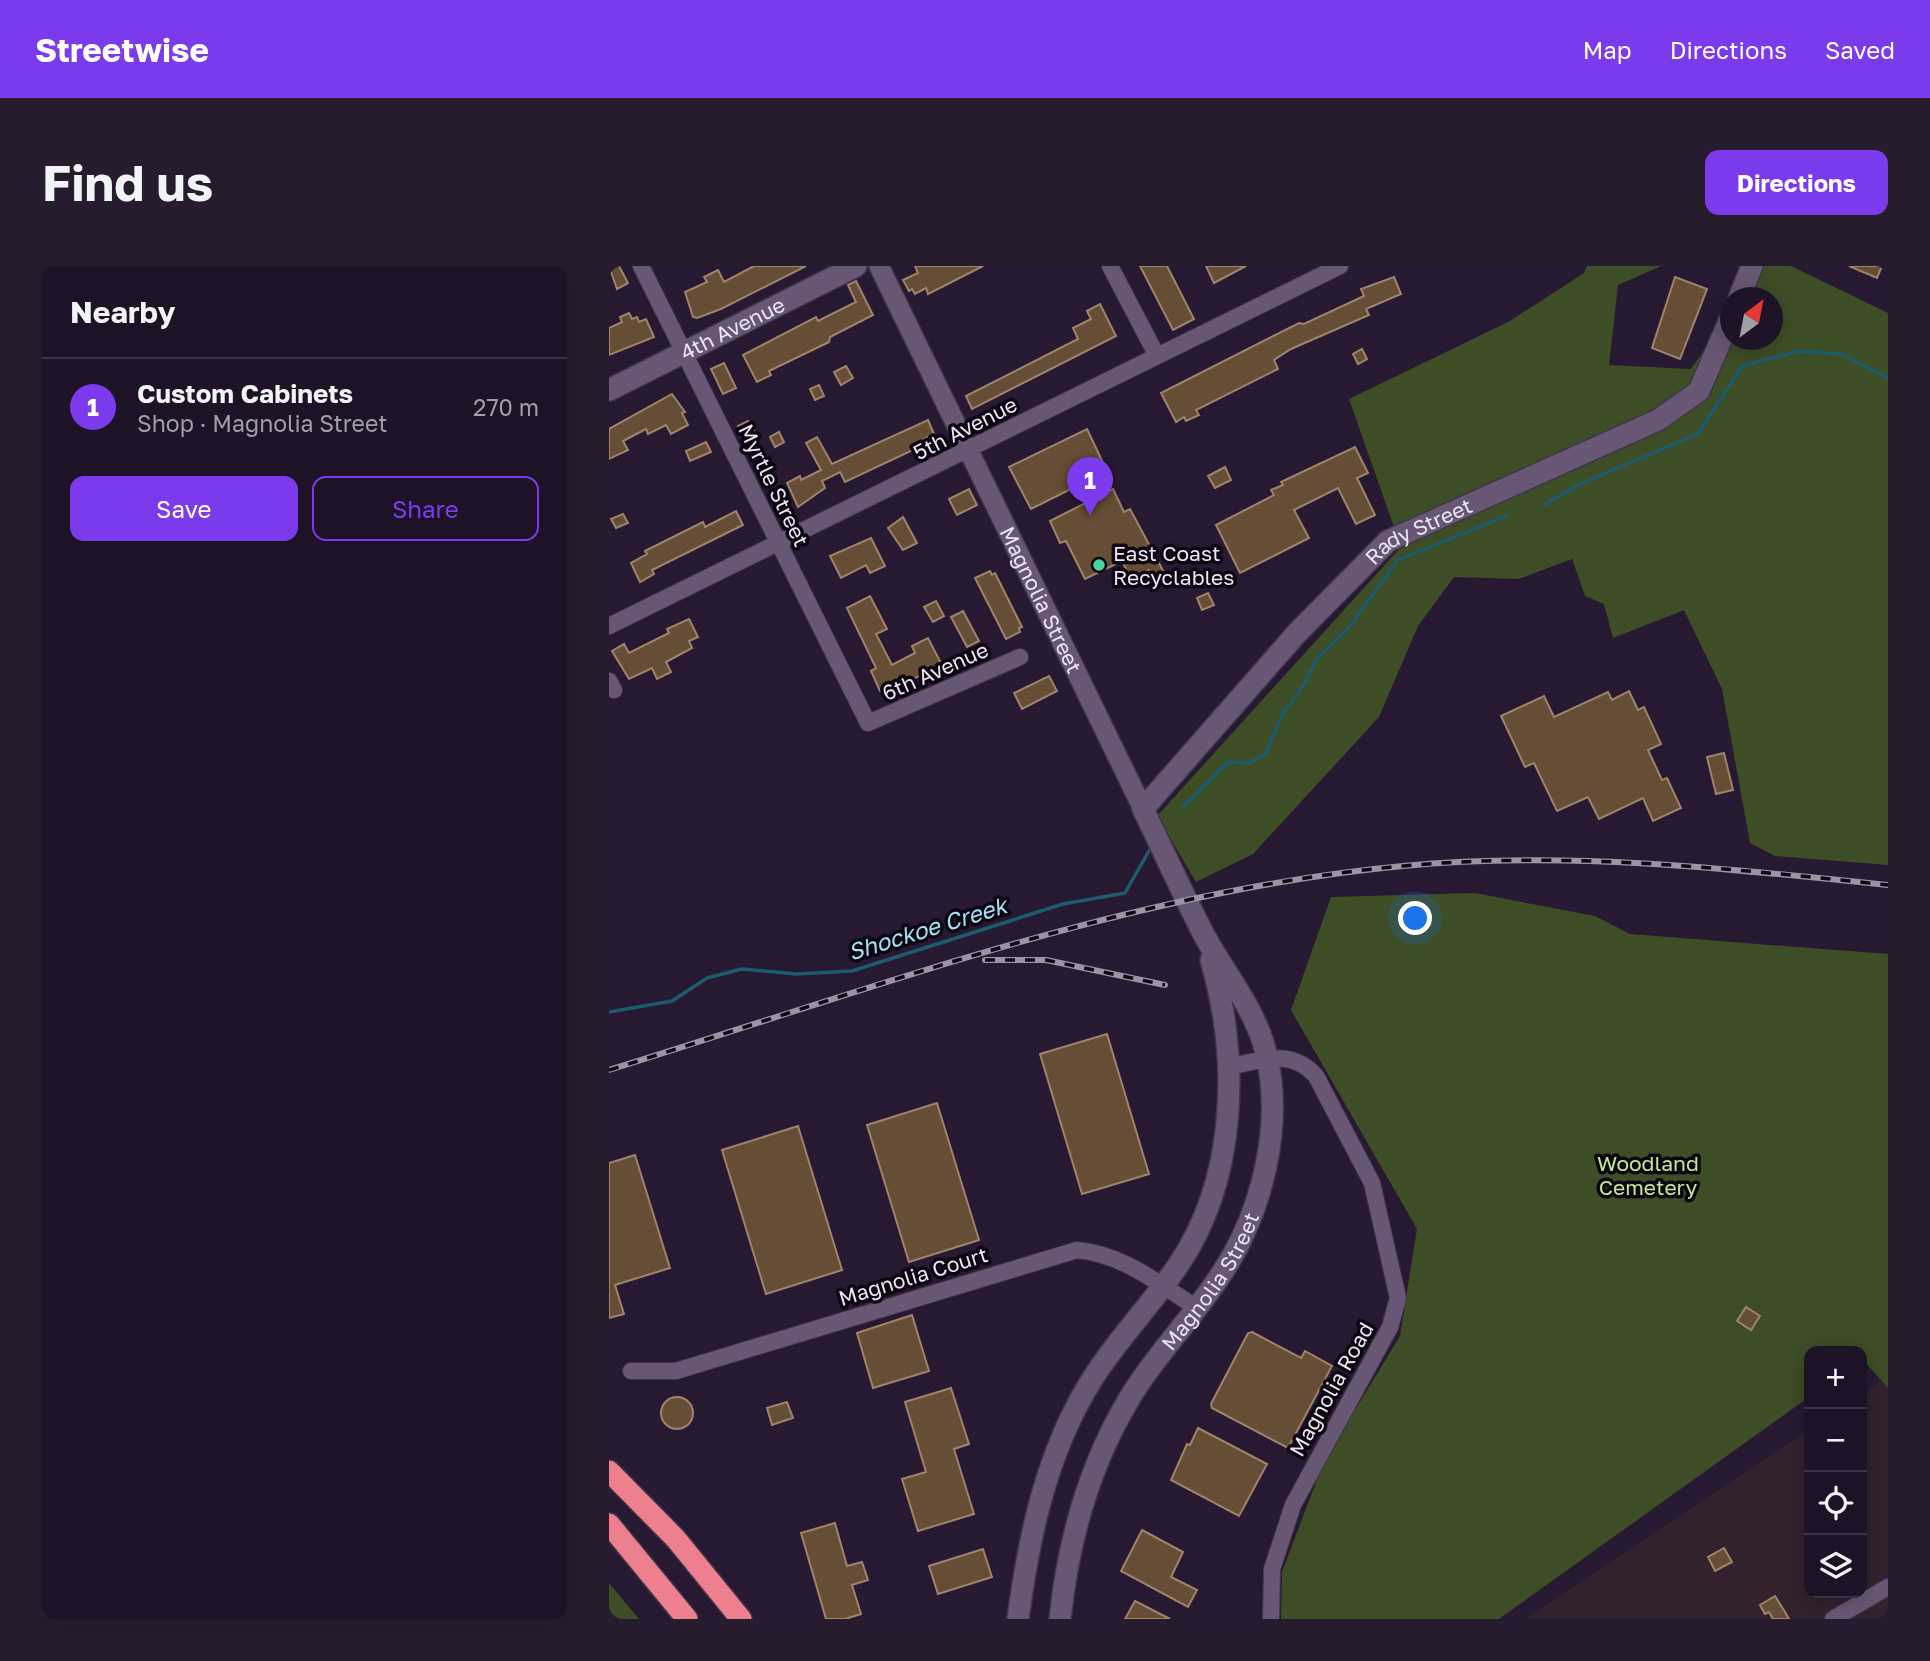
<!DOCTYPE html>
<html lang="en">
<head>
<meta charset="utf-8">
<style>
  :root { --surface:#1e1326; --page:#261c2e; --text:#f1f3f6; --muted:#a19ea7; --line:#3c3243; --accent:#7c3aed }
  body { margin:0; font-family:"Golos Text",sans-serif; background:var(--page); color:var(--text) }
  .controls { position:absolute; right:21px; bottom:21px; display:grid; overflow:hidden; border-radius:14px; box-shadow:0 4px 18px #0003 }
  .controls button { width:63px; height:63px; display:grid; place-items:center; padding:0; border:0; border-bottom:2px solid var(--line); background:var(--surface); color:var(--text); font:35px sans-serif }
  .compass { position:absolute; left:1111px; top:21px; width:63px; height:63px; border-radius:50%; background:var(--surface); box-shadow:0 4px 18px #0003; rotate:32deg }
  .you { position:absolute; left:807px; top:653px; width:24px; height:24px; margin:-18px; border:5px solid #fff; border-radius:50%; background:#1a73e8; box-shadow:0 0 0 10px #1a73e833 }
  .badge { display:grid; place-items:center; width:46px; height:46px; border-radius:50%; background:var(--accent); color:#fff; font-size:23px; font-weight:700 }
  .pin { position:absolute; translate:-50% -58px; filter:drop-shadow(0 2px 4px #0008) }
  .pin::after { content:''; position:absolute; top:37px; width:24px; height:21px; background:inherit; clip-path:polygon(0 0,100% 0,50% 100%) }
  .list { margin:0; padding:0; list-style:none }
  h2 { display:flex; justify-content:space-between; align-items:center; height:91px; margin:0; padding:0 28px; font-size:30px }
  h2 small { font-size:23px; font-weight:400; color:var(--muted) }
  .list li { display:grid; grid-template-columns:46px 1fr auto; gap:21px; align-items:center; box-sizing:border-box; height:98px; padding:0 28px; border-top:2px solid var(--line) }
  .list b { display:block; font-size:26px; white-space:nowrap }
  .list p { margin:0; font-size:23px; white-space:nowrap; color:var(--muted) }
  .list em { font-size:23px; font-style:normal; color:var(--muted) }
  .actions { display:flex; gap:14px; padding:21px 28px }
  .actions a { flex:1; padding:16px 0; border:2px solid var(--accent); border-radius:14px; text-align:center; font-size:24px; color:var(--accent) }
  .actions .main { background:var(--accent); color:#fff }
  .icon { flex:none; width:38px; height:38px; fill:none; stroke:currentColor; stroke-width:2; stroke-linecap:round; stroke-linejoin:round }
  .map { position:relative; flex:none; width:1279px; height:1353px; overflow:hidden; border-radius:14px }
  header { display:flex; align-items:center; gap:42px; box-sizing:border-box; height:98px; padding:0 35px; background:var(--accent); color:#fff }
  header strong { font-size:33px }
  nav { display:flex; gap:38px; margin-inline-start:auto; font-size:24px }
  .intro { display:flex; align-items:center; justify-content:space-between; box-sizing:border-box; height:168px; padding:0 42px }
  h1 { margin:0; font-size:49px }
  .button { padding:18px 32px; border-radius:14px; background:var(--accent); color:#fff; font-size:24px; font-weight:700 }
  main { display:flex; gap:42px; padding:0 42px }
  aside { flex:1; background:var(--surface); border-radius:14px; box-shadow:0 4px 18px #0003 }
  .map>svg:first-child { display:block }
</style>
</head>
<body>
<header>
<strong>Streetwise</strong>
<nav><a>Map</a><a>Directions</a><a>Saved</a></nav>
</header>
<div class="intro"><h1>Find us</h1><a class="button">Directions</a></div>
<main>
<aside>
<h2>Nearby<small></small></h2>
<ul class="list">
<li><span class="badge">1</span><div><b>Custom Cabinets</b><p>Shop · Magnolia Street</p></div><em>270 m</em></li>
</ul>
<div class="actions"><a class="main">Save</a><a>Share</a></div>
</aside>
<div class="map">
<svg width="1279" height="1353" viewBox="0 0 1279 1353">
  <rect width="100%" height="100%" fill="#281932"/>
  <polygon fill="#31222e" points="1279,1110 1279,1353 916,1353 1200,1163 1200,1327 1253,1327 1253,1128"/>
  <g fill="#3d4d26">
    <polygon points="978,0 1052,0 1009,19 1000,99 1082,103 1121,48 1122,74 1164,74 1164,32 1133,31 1155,0 1182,0 1279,47 1279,599 1166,590 1141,577 1113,423 1075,344 1004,372 995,338 976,330 963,293 910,313 845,311 809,360 770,451 644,588 587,616 548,550 792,281 740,133 901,55 975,7"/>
    <polygon points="866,627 986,650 1021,668 1279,688 1279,1122 1256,1096 1253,1098 1253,1085 1200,1085 1200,1131 890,1353 672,1353 673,1306 715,1195 791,1070 808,963 682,744 722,631"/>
    <polygon points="0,1317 30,1353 0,1353"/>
  </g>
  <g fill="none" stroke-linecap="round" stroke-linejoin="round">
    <g stroke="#1c5b6d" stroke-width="3.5">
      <polyline points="935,239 969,219 1089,168 1133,100 1190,85 1232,88 1279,112"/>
      <polyline points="574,541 619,496 639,497 656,489 674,447 693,422 709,391 738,364 789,294 898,250"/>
      <polyline points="0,746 63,735 98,712 133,703 187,708 243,705 454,638 516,627 541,583"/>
    </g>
  </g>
  <g fill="#664d35" stroke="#9e836a" stroke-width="2">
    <polygon points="0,0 10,0 19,17 8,23"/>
    <polygon points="145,0 197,0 112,43 88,52 84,51 76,26 98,16 95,11 109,4 115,16"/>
    <polygon points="306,0 374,0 319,28 317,22 306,28 303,23 300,25 294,14 309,7"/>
    <polygon points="531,0 558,0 585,53 564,64"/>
    <polygon points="597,0 637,0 605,17"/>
    <polygon points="1240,0 1273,0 1268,12"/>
    <polygon points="785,11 792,28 757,43 760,49 682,83 665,94 669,103 587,144 590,149 577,155 575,151 567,156 552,127 690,57 695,58 755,30 752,23"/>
    <polygon points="1066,11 1098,23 1071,93 1043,82"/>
    <polygon points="247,15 264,49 221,71 220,76 160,105 162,109 148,116 134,89 207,51 209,55 247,36 239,19"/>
    <polygon points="491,38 507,70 363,143 357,130 469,73 464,62 482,53 478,45"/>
    <polygon points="20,47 23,53 28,51 30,56 37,53 45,71 0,89 0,62 13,56 11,51"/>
    <polygon points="753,83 758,93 749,98 744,88"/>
    <polygon points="115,97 127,122 114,128 102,103"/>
    <polygon points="237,100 244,112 232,119 225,106"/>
    <polygon points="210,119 215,130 206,134 201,123"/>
    <polygon points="63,128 76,146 73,147 79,159 62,168 57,159 39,168 37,163 14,175 19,184 0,193 0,163"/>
    <polygon points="319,154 325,168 303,179 304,184 236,216 231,206 213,215 216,222 189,241 178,217 191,210 192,214 212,204 197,177 208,171 223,198"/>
    <polygon points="139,155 145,165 134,170 129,160"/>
    <polygon points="478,163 498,205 422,243 400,201"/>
    <polygon points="170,166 175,176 166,181 161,171"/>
    <polygon points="97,176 102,186 81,195 77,185"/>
    <polygon points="746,181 759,207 748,212 766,249 747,258 729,222 685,244 700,272 631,307 607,259 665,229 662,224 674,219 672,216"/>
    <polygon points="616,201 622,214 606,222 599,210"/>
    <polygon points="360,223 368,239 348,249 340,233"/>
    <polygon points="504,223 515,246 521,243 558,312 547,318 540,304 522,313 513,295 476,313 457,275 451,277 441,255"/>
    <polygon points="127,245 134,259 43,304 45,308 31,316 22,297 38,288 36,285 94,256 96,261"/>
    <polygon points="14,248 19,257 7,262 2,253"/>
    <polygon points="294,251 308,277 294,284 279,262"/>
    <polygon points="262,272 276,300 261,307 257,299 232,312 221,290"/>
    <polygon points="381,305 383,309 386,307 413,361 410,362 411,366 397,373 366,312"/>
    <polygon points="599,327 605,339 593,344 588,332"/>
    <polygon points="261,330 278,363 267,368 283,399 306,387 303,380 319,372 333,399 275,427 271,425 262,405 267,402 238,342"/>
    <polygon points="327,335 335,350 324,356 315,341"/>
    <polygon points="354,345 370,375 358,381 342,351"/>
    <polygon points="80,353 89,371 80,375 83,382 57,396 62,406 48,413 43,402 20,413 3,385 15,378 20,387 60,367 58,363"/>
    <polygon points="440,410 448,425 413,443 405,427"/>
    <polygon points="1020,425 1029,444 1035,441 1052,478 1039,484 1053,514 1058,512 1072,542 1044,555 1034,532 990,553 979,531 948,545 925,497 916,501 892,450 935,430 945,451 999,426 1003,434"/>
    <polygon points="1115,487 1124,524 1107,528 1098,491"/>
    <polygon points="498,768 540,908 473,928 431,788"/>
    <polygon points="328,837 370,974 300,996 258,859"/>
    <polygon points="189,860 233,1004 157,1028 113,884"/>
    <polygon points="26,889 61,1002 6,1019 15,1048 0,1052 0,897"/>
    <polygon points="1137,1041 1151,1050 1142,1064 1128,1055"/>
    <polygon points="303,1049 320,1105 264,1122 248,1067"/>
    <polygon points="643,1066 692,1092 696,1085 723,1100 679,1182 603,1142 602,1138 639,1067"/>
    <polygon points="342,1122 360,1178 345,1183 365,1248 309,1265 293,1213 317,1206 296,1136"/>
    <circle cx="68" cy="1147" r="16"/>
    <polygon points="178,1136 184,1152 163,1159 158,1142"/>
    <polygon points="589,1162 658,1198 630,1250 562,1214 578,1178 581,1179"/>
    <polygon points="226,1257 238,1300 253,1296 259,1314 243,1319 252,1348 236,1353 217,1353 192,1267"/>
    <polygon points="533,1264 574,1286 562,1311 588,1324 579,1341 512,1305"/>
    <polygon points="1115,1282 1123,1296 1106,1305 1099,1291"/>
    <polygon points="374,1283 383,1311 329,1328 320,1300"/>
    <polygon points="1166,1330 1176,1346 1180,1353 1164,1353 1160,1346 1156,1348 1151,1339"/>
    <polygon points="526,1335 561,1353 516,1353"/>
  </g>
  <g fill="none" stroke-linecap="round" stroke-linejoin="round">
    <defs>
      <g id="minor">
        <polyline points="32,0 259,457 411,391"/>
        <polyline points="501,0 547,88"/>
        <polyline points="0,360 731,0"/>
        <polyline points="0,415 5,424"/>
        <path d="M618,801C652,795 681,781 707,810L763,917L789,1032L781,1061L684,1239L663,1303L662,1353"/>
        <path d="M22,1105H67L468,984C514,988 550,1018 588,1042"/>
        <polyline points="1224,1353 1279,1321"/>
      </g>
      <g id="tertiary">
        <path id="s1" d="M270,0L534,543"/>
      </g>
      <g id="secondary">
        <polyline points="1130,32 1143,0"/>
        <path id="s2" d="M0,124L247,0"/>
        <path d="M409,1353C419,1278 434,1202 471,1134C497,1085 536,1047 568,1001C628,914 631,794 602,694"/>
        <path id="s3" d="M451,1353C459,1276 480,1200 520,1133C546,1089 583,1053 611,1010C653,948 676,857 656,783C645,741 614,705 594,667C573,626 554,584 534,543L688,367L779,275L1049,154L1090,125L1122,51"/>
      </g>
      <g id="motorway">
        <polyline points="0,1205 67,1273 132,1353"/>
        <polyline points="0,1258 78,1353"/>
      </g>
    </defs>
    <use href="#minor" stroke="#413549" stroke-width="18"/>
    <use href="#tertiary" stroke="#413549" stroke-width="22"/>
    <use href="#secondary" stroke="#413549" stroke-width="24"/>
    <use href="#motorway" stroke="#413549" stroke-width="24"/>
    <use href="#minor" stroke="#685774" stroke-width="16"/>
    <use href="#tertiary" stroke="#685774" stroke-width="19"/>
    <use href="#secondary" stroke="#685774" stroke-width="21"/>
    <use href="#motorway" stroke="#ee7f8e" stroke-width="21"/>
    <defs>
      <g id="rail">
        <polyline points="376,694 437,694 556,719"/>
        <path d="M0,804C260,724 522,625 794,600C957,585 1117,602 1279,619"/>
      </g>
    </defs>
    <use href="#rail" stroke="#9e92a6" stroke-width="6"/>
    <use href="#rail" stroke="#0d0712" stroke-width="3.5" stroke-dasharray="10" stroke-linecap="butt"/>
  </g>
  <circle fill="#49d49c" stroke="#0d0712" stroke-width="2.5" cx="490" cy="299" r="7"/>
  <g text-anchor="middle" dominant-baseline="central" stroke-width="7" stroke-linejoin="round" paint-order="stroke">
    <g font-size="21" fill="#ede4f4" stroke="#0d0712">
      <text stroke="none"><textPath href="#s2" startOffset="138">4th Avenue</textPath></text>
      <text transform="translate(356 162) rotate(-27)">5th Avenue</text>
      <text transform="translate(165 219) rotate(64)">Myrtle Street</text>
      <text stroke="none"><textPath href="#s3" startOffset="1288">Rady Street</textPath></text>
      <text stroke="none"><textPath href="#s1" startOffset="371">Magnolia Street</textPath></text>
      <text transform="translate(326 405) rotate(-24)">6th Avenue</text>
      <text transform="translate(304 1010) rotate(-17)">Magnolia Court</text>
      <text stroke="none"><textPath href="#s3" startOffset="376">Magnolia Street</textPath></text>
      <text transform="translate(722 1123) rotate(-61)">Magnolia Road</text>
    </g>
    <g font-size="21" fill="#ede4f4" stroke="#0d0712" text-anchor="start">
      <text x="504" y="287">East Coast<tspan x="504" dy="24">Recyclables</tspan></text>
    </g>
    <g font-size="21" fill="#c4e793" stroke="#0d0712">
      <text x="1039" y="897">Woodland<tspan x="1039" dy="24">Cemetery</tspan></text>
    </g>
    <g font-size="23" font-style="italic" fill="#a2e1f6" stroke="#0d0712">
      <text transform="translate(318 662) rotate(-17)">Shockoe Creek</text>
    </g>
  </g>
</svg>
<div class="controls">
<button>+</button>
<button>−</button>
<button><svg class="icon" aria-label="locate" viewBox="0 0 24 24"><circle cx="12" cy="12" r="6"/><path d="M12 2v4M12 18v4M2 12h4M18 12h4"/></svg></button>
<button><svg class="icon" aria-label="layers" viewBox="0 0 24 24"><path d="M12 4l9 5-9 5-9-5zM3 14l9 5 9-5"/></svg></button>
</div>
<svg class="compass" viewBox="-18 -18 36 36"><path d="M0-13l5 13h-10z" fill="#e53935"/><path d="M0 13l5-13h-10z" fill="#a19ea7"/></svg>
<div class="you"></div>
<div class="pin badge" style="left:481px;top:249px">1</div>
</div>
</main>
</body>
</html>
